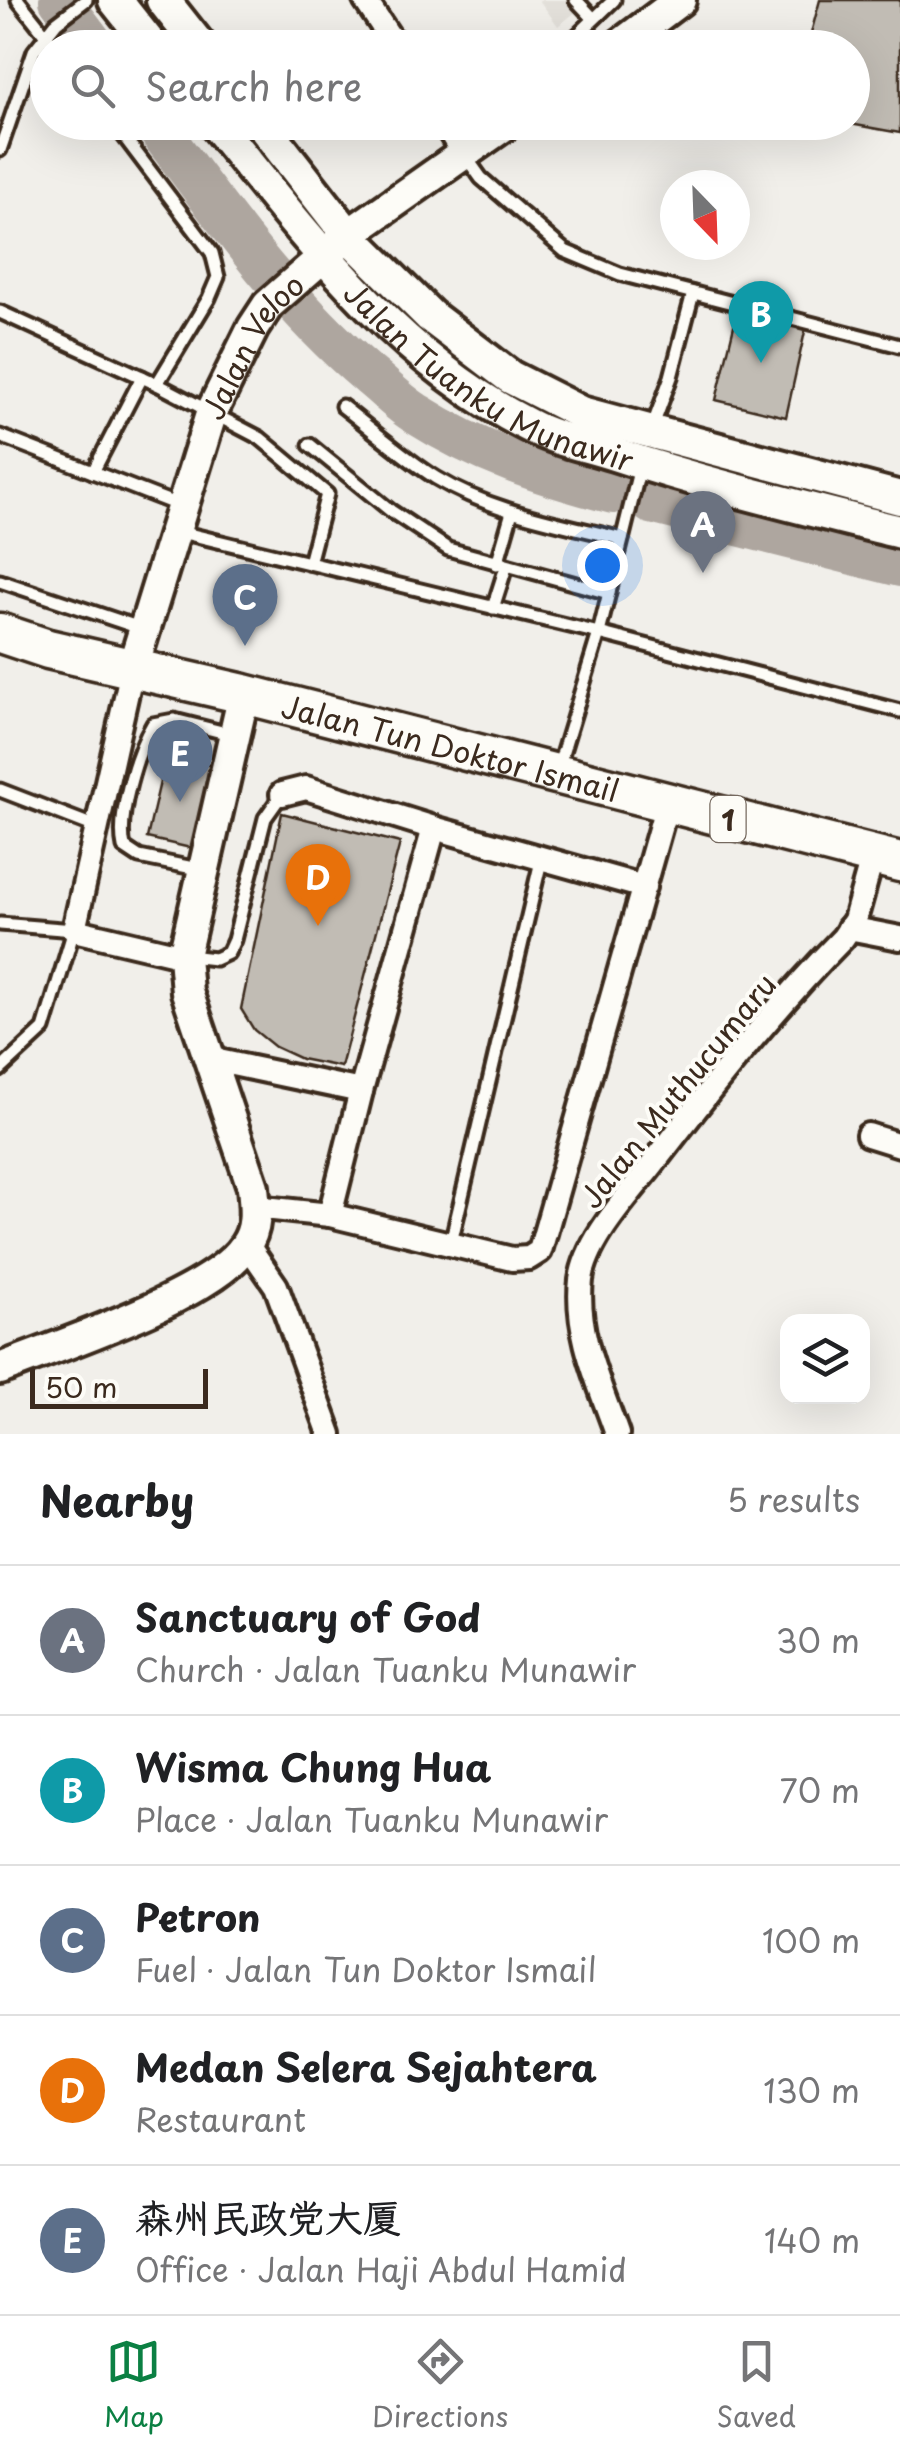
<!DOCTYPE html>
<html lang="en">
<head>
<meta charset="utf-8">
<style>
  :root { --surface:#fff; --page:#f2f2f2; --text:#202124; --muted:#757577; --line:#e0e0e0; --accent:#0b8043 }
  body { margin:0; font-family:"Playpen Sans","LXGW WenKai TC",sans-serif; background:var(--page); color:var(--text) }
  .controls { position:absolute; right:30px; bottom:30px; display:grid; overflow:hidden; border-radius:20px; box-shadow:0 10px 40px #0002 }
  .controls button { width:90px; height:90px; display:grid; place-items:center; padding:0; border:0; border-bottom:2px solid var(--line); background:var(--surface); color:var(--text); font:50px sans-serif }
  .compass { position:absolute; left:660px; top:170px; width:90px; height:90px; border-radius:50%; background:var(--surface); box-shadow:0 10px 40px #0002; rotate:157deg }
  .scale { position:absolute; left:30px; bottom:25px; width:178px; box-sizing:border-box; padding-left:10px; border:5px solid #3b2a1e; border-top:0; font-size:28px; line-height:35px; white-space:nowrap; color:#3b2a1e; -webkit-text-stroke:8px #fdfcf7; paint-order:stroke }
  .you { position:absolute; left:602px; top:565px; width:35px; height:35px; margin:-25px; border:8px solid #fff; border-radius:50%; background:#1a73e8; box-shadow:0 0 0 15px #1a73e833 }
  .badge { display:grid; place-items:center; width:65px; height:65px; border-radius:50%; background:var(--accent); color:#fff; font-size:32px; font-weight:700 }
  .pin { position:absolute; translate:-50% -82px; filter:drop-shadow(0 2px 5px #0008) }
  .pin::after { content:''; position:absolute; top:52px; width:35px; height:30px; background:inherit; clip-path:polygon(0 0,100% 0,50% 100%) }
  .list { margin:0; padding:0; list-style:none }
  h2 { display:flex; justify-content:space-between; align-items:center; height:130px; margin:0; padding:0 40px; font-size:42px }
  h2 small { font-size:32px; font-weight:400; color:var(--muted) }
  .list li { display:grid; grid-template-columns:65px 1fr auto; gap:30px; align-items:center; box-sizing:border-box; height:150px; padding:0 40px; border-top:2px solid var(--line) }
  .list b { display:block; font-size:38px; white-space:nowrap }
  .list p { margin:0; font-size:32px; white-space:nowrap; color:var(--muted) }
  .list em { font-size:32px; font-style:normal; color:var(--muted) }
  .icon { flex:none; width:55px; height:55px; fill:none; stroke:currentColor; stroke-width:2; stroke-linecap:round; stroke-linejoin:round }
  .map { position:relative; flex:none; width:900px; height:1434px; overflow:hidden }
  .search { position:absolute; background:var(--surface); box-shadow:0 10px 40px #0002; left:30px; right:30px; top:30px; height:110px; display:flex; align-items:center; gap:25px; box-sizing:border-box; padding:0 35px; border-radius:55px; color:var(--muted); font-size:38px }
  .sheet { height:880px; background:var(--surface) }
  nav { display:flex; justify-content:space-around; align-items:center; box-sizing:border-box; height:140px; border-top:2px solid var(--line); background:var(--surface); font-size:28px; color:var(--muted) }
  nav a { display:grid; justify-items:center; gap:5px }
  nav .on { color:var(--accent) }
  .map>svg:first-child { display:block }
</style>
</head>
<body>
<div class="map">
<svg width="900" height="1434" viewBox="0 0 900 1434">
  <rect width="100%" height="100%" fill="#f1efea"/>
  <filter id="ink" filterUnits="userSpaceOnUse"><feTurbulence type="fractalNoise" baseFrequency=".01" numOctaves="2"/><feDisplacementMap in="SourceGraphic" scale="20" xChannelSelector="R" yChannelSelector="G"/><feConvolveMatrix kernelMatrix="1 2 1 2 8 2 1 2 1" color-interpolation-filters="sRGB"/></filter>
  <g filter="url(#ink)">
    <polygon fill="#e3e0da" points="539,0 591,0 558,26"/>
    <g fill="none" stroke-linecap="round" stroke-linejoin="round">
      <g stroke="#aea69f" stroke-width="42">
        <polyline points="60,0 96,48"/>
        <path d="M153,122C220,212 284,303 370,376C385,388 400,404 417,414C478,453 544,475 613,493"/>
        <polyline points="651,503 900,566"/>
      </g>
    </g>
    <g fill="#c1bcb4" stroke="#3b2a1e" stroke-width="2.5">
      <polygon points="820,0 900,0 900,133 839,122 852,122 852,48 807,48"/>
      <polygon points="738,309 806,327 786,417 716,400"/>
      <polygon points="166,756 214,766 195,849 147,838"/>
      <polygon points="282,813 400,843 341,1067 301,1059 275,1047 254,1030 241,1009"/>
    </g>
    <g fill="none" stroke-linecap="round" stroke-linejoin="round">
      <defs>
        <g id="service">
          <polyline points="18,0 56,48"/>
          <polyline points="576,0 593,18"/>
          <polyline points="564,48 614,0"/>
          <polyline points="113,122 212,253 218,277 209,298 157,384"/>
          <polyline points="0,150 34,51 56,23 86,0"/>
          <polyline points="466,157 481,178 565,251 620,274 900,346"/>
          <polyline points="0,312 157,384 260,438 327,494 309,563"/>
          <path d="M342,406C373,430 403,457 436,478C492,512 559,523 622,539"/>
          <polyline points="652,428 671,377 693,293"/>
          <polyline points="0,436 178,505"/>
          <polyline points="310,445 391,511 448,549 609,593"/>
          <polyline points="93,472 142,377"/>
          <polyline points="176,531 599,633 900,711"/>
          <polyline points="497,564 512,512"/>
          <polyline points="0,581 143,629"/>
          <polyline points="493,608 506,567"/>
          <polyline points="558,768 599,633 640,467"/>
          <polyline points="0,790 96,827"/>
          <path d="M203,870L139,857L124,847C117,817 136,752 153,724L174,720L234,735"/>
          <polyline points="0,924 74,930 44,1029 0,1070"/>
          <polyline points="188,956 215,959 228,953 234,940 265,818 282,794"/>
          <polyline points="450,1247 541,861"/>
        </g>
        <g id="minor">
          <polyline points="365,0 397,48"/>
          <polyline points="444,122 463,154"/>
          <polyline points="132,670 74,930 184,956"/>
          <polyline points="282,794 306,788 434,828"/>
          <polyline points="849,928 900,938"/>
          <polyline points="209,1059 361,1091 434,828 644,887"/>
          <polyline points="868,1135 900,1145"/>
          <polyline points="255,1207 330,1215 512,1259 529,1258 540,1251 667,804"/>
          <polyline points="330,1215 361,1091"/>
          <polyline points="247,1244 276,1286 330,1434"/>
          <path d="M617,1434C600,1385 575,1333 581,1280C586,1240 628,1196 652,1165C712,1087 774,1008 843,938L855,920L873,855"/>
        </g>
        <g id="tertiary">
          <polyline points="616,48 680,0"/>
          <path id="s1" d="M132,670L212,411L253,328L268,305L348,235L509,122"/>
          <path d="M0,1369C59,1345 212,1296 245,1246C258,1228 255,1208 253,1187L187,992L184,956L244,694"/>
        </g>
        <g id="secondary">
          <polyline points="115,0 153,48"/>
          <polyline points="163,0 201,48"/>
          <path id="s2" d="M214,122C306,236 395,357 528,425C554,439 586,445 614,454C708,485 805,508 900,532"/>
          <polyline points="260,122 348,235 430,316 510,377 581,413 900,498"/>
        </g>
        <g id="trunk">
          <path id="s3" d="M0,633L48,649L244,694L900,862"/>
        </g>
      </defs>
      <use href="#service" stroke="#3b2a1e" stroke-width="19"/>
      <use href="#minor" stroke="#3b2a1e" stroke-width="30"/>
      <use href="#tertiary" stroke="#3b2a1e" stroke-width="38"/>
      <use href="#secondary" stroke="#3b2a1e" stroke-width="40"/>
      <use href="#trunk" stroke="#3b2a1e" stroke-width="45"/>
      <use href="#service" stroke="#fdfcf7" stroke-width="11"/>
      <use href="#minor" stroke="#fdfcf7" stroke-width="22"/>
      <use href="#tertiary" stroke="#fdfcf7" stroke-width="30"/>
      <use href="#secondary" stroke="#fdfcf7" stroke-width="32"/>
      <use href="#trunk" stroke="#fdfcf7" stroke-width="38"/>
    </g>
  </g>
  <g text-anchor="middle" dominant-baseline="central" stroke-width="8" stroke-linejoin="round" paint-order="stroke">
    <rect fill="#fdfcf7" stroke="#75695f" stroke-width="2.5" x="710.5" y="796" width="35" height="46" rx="8"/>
    <g font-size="28" font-weight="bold" fill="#3b2a1e">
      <text x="728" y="819">1</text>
    </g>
    <g font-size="30" fill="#3b2a1e" stroke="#fdfcf7">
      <text stroke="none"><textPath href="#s1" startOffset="348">Jalan Veloo</textPath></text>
      <text stroke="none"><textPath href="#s2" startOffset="382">Jalan Tuanku Munawir</textPath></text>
      <text stroke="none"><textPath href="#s3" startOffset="465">Jalan Tun Doktor Ismail</textPath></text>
      <text transform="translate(677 1090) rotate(-51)">Jalan Muthucumaru</text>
    </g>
  </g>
</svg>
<div class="controls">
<button><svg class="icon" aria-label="layers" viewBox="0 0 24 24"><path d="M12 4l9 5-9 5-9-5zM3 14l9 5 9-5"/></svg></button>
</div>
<svg class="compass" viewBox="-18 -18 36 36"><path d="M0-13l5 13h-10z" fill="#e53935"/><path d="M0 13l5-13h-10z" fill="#757577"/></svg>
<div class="scale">50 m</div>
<div class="you"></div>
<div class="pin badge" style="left:703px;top:573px;background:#6b7280">A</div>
<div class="pin badge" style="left:761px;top:363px;background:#0f9aa8">B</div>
<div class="pin badge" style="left:245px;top:646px;background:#5c6f8a">C</div>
<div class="pin badge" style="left:318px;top:926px;background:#e8710a">D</div>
<div class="pin badge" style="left:180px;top:802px;background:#5c6f8a">E</div>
<div class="search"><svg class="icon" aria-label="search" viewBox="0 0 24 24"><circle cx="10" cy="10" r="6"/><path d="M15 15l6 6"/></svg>Search here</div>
</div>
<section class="sheet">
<h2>Nearby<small>5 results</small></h2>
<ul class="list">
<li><span class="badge" style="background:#6b7280">A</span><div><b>Sanctuary of God</b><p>Church · Jalan Tuanku Munawir</p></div><em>30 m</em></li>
<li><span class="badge" style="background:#0f9aa8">B</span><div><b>Wisma Chung Hua</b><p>Place · Jalan Tuanku Munawir</p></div><em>70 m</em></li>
<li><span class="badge" style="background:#5c6f8a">C</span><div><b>Petron</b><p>Fuel · Jalan Tun Doktor Ismail</p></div><em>100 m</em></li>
<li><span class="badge" style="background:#e8710a">D</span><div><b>Medan Selera Sejahtera</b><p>Restaurant</p></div><em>130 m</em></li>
<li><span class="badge" style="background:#5c6f8a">E</span><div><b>森州民政党大厦</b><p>Office · Jalan Haji Abdul Hamid</p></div><em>140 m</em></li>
</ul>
</section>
<nav>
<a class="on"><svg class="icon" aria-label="map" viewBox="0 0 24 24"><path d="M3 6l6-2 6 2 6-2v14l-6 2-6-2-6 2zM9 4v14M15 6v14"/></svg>Map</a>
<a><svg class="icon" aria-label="directions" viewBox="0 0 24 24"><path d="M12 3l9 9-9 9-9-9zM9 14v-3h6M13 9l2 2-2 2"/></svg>Directions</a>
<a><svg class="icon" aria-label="saved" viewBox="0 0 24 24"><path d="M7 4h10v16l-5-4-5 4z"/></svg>Saved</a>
</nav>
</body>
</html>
